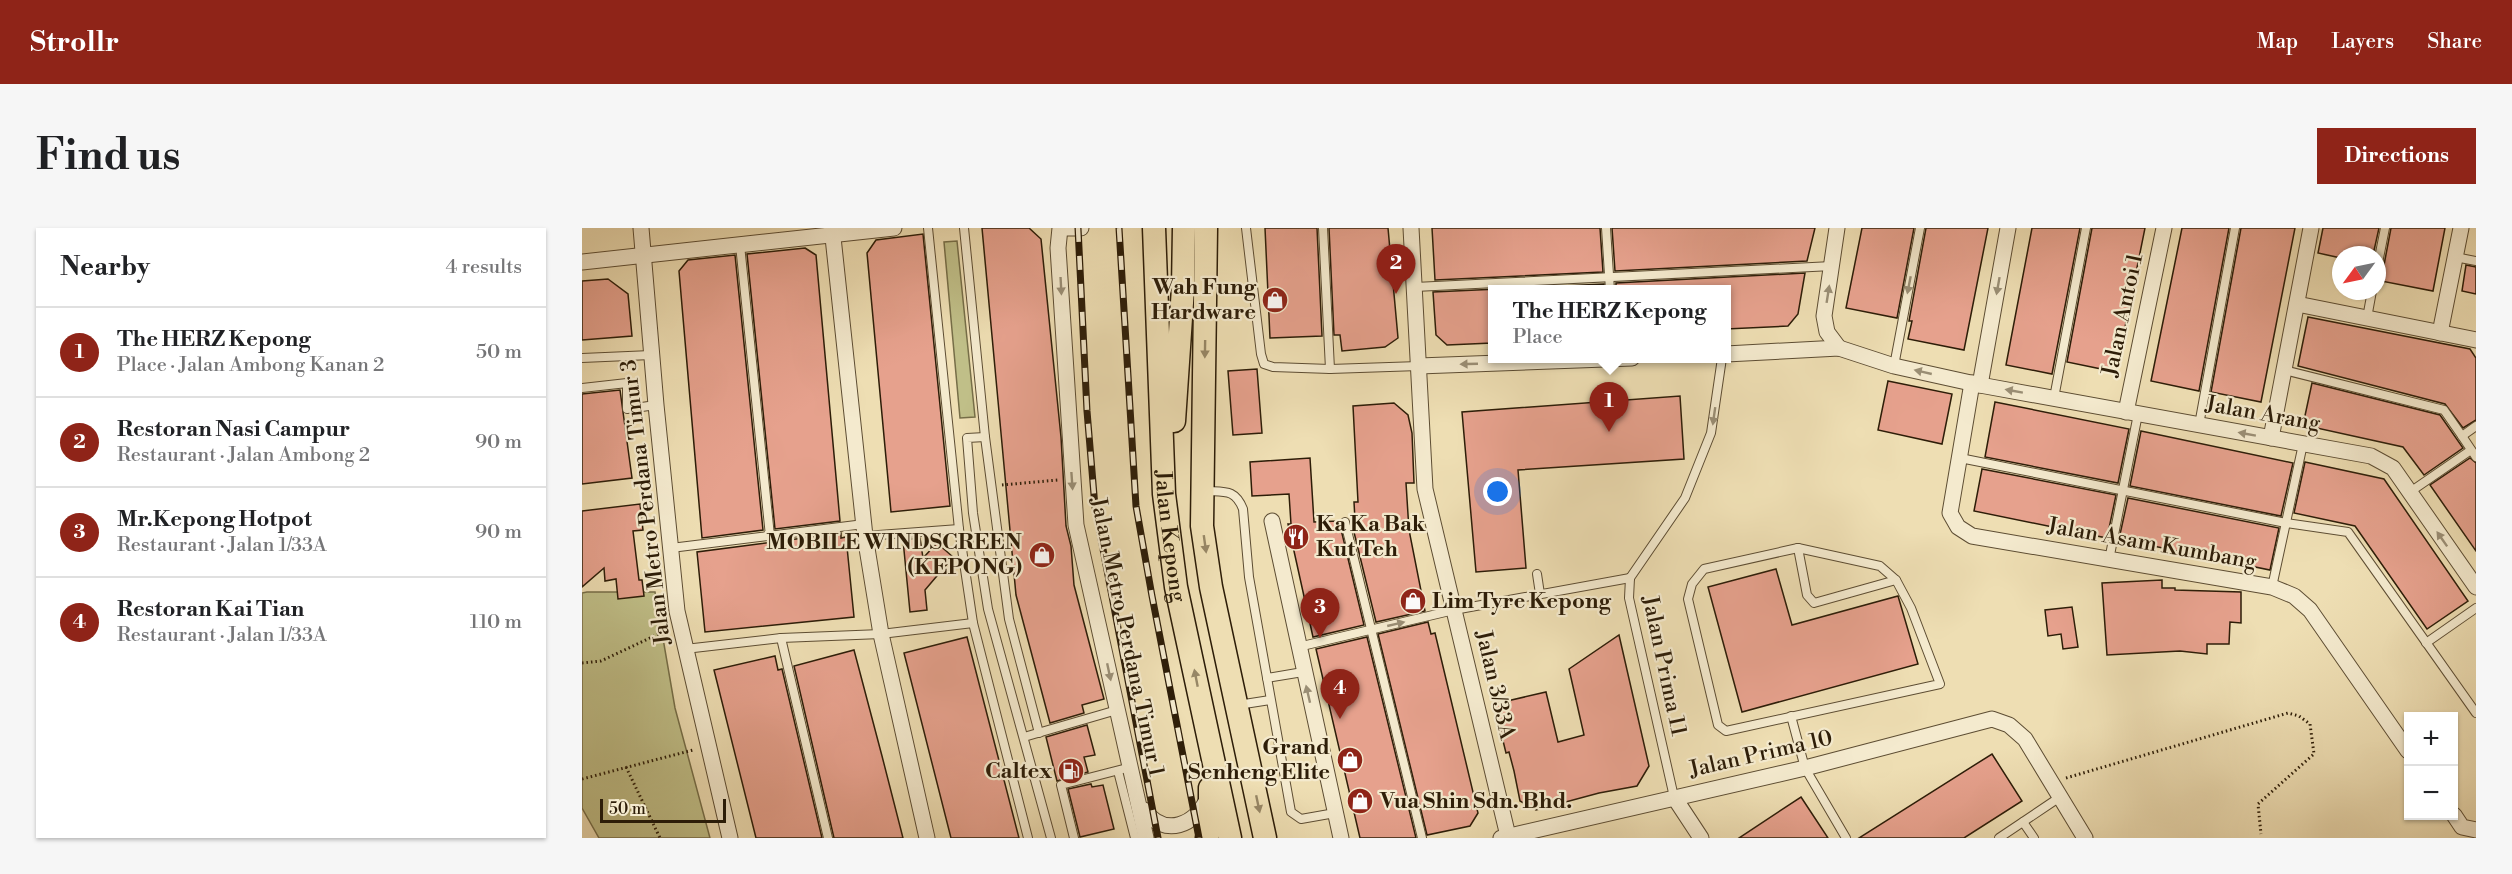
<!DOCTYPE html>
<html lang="en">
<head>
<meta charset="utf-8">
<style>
  :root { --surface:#fff; --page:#f6f6f6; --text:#202124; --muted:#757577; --line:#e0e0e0; --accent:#8f2418 }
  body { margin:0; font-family:"Libre Bodoni",serif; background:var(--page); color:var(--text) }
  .controls { position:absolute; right:18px; bottom:18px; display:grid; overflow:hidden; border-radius:0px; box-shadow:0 2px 4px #0004 }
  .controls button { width:54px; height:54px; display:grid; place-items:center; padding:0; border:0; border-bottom:2px solid var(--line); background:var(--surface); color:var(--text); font:30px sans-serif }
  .compass { position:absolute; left:1750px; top:18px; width:54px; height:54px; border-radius:50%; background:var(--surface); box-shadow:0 2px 4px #0004; rotate:237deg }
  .scale { position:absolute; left:18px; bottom:15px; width:126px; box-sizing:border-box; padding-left:6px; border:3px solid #2d1d08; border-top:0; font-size:16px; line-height:21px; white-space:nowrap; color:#2d1d08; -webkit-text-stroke:4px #f4eace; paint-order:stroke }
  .you { position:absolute; left:916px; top:264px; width:21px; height:21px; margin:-15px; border:4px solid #fff; border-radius:50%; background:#1a73e8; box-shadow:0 0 0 9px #1a73e833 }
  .badge { display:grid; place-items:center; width:39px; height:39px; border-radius:50%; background:var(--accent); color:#fff; font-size:20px; font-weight:700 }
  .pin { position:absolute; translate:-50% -50px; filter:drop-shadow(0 2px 3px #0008) }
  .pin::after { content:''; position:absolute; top:32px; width:21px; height:18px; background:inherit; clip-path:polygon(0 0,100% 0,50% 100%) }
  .popup { position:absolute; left:906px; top:57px; width:243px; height:78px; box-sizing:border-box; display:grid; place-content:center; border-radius:0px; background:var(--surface); filter:drop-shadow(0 2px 4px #0005); font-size:20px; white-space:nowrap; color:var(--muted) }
  .popup b { font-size:22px; color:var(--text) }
  .popup::after { content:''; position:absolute; left:50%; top:100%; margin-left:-12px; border:12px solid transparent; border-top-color:var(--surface) }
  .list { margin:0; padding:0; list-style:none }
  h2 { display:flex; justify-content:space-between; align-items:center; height:78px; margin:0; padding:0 24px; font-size:26px }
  h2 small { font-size:20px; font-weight:400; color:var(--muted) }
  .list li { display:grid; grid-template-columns:39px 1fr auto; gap:18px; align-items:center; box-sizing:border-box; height:90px; padding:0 24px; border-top:2px solid var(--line) }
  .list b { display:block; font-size:22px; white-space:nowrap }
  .list p { margin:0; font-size:20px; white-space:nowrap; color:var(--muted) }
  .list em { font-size:20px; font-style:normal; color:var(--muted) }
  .map { position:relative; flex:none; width:1894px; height:610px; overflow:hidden; border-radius:0px }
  header { display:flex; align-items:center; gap:36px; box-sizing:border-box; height:84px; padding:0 30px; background:var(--accent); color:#fff }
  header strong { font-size:28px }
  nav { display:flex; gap:33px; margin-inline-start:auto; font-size:21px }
  .intro { display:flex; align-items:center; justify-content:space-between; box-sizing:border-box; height:144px; padding:0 36px }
  h1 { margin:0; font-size:42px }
  .button { padding:15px 27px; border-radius:0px; background:var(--accent); color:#fff; font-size:21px; font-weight:700 }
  main { display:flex; gap:36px; padding:0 36px }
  aside { flex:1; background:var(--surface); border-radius:0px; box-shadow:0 2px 4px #0004 }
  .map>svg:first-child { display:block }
</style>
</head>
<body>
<header>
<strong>Strollr</strong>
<nav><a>Map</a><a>Layers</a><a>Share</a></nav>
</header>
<div class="intro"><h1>Find us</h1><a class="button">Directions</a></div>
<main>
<aside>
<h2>Nearby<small>4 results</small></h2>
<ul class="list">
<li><span class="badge">1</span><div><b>The HERZ Kepong</b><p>Place · Jalan Ambong Kanan 2</p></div><em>50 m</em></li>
<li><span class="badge">2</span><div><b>Restoran Nasi Campur</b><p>Restaurant · Jalan Ambong 2</p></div><em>90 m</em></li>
<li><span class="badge">3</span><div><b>Mr.Kepong Hotpot</b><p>Restaurant · Jalan 1/33A</p></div><em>90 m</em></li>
<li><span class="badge">4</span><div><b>Restoran Kai Tian</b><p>Restaurant · Jalan 1/33A</p></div><em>110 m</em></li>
</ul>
</aside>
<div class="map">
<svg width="1894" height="610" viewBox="0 0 1894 610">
  <rect width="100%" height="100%" fill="#eedeb3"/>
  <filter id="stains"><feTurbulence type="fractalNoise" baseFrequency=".00333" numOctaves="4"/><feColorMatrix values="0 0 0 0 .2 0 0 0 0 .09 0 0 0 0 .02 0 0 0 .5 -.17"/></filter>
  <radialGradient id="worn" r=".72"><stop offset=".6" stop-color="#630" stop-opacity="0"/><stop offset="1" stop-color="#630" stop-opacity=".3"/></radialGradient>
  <g fill="#c0bf88" stroke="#766e48" stroke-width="1.5">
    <polygon points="375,13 393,189 378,190 362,14"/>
    <polygon points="5,364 73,364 93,480 128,610 17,610 0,580 0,365"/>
  </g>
  <g fill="#e6a18d" stroke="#2d1d08" stroke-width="1.5">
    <polygon points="400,0 447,0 459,11 479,209 484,298 489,318 492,357 522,471 500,477 502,485 468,495 434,367"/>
    <polygon points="683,0 735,0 740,108 688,110"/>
    <polygon points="747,0 806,0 816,110 803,119 760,123 758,107 752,107"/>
    <polygon points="850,0 1018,0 1021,44 853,52"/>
    <polygon points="1030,0 1233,0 1225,33 1033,43"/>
    <polygon points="1280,0 1332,0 1315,90 1264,80"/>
    <polygon points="1344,0 1406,0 1382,122 1326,111 1330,93 1327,93"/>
    <polygon points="1450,0 1498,0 1470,146 1424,137"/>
    <polygon points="1510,0 1563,0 1534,144 1485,134"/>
    <polygon points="1600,0 1647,0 1617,163 1569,153"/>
    <polygon points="1659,0 1713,0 1679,174 1629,164"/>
    <polygon points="1741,0 1797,0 1791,27 1759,27 1759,30 1736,25"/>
    <polygon points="1809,0 1863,0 1851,63 1799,53"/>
    <polygon points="341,6 368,278 309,284 285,25 294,12"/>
    <polygon points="223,20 234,27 258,293 193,301 165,26"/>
    <polygon points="153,27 181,302 120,310 97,43 106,32"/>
    <polygon points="1884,37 1894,39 1894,66 1880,63"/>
    <polygon points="1223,45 1216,86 1206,98 1144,101 1144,62 1034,62 1034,55"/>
    <polygon points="26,51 46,66 50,108 0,112 0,53"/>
    <polygon points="1022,56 1022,62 910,62 910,115 865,117 854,107 851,64"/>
    <polygon points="1726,89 1888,121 1894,130 1894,192 1881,200 1863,176 1716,138"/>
    <polygon points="675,141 680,205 651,207 646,143"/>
    <polygon points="1306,153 1370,166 1360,216 1296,202"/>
    <polygon points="1730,155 1858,187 1881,220 1842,247 1821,219 1721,197"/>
    <polygon points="38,162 50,250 0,256 0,166"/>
    <polygon points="1098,168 1102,231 936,242 944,340 894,344 880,184"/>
    <polygon points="1413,174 1547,201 1536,255 1403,229"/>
    <polygon points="812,175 826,187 830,205 832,255 824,255 827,302 843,383 794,394 769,292 773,292 772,274 776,274 771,178"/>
    <polygon points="1559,203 1711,235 1699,288 1548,258"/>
    <polygon points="728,230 732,294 757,293 782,397 731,409 706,296 709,296 707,266 670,268 668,234"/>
    <polygon points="1888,230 1894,235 1894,323 1848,257"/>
    <polygon points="1723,234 1802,251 1886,373 1845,401 1773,298 1712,285"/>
    <polygon points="1400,241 1534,267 1525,310 1392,283"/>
    <polygon points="1546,270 1697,300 1688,342 1537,311"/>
    <polygon points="58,276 61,302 51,303 57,352 60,352 62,368 36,371 34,351 23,353 22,340 0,359 0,283"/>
    <polygon points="259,305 259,310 264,309 272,389 123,404 115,324"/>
    <polygon points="338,310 341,330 355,315 371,329 343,362 345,382 328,384 321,312"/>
    <polygon points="1194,341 1210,397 1316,368 1336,436 1160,484 1126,359"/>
    <polygon points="1580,352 1580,360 1593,360 1593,362 1659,364 1659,395 1648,394 1647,416 1625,416 1625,426 1598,423 1525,427 1520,355"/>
    <polygon points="1490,379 1496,419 1481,421 1479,406 1466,408 1463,382"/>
    <polygon points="846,394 849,406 853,405 896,585 888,598 845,607 796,406"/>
    <polygon points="1037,407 1067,538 1055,558 1017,565 954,582 938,573 932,543 927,524 924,525 912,476 964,464 976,514 1002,507 987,441"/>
    <polygon points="385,409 414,521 437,610 369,610 322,425"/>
    <polygon points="785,409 834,610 778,610 734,421"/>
    <polygon points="272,422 300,528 321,610 252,610 212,438"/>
    <polygon points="193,428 196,442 200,441 240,610 174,610 132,442"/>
    <polygon points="505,497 513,527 502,529 506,544 475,553 464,509"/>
    <polygon points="1410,526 1440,573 1382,610 1277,610"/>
    <polygon points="509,556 510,559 521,557 532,601 498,609 486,561"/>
    <polygon points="1219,569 1246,610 1157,610"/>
  </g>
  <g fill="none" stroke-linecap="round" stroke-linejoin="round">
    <defs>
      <g id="service">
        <polyline points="346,0 377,301 391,395 446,610"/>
        <polyline points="382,0 403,209 427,391 457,505"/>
        <polyline points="664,0 679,126 682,136 691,139 748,141 837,138"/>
        <polyline points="741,0 748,141"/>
        <polyline points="1024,0 1028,62"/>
        <polyline points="158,17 188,308"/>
        <polyline points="1873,29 1894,33"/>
        <polyline points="1795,40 1803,0"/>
        <polyline points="833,59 1250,38"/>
        <polyline points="1785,90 1790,63"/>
        <polyline points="0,130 69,127"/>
        <polyline points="1312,138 1338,0"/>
        <polyline points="1702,142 1862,182 1880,208 1894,198"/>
        <polyline points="0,160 45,155 45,181 74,177"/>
        <polyline points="1472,170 1504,0"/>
        <polyline points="1617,197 1653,0"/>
        <polyline points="1880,208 1894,229"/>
        <polyline points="403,209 385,210 391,285 406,381 469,610"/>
        <polyline points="1378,230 1704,295 1766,304 1894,485"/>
        <path d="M624,263C643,264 653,261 661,281L667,349L709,584L719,591L753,585"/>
        <polyline points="1828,264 1889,222"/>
        <polyline points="763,294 840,610"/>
        <polyline points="283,308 377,301"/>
        <polyline points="89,320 282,296"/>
        <polygon points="1216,320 1298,338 1314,352 1329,380 1358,456 1144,503 1136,497 1106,371 1110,356 1122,341"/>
        <polyline points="1216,320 1225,367 1232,375 1314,352"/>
        <polyline points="1527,332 1556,186"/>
        <polyline points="955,346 958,366"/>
        <polyline points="1048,350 1103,270 1129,205 1140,130"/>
        <polyline points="1048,350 1047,370 1092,569"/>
        <polyline points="1690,359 1721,216"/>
        <polyline points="199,410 246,610"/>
        <polyline points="1844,415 1894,380"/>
        <polyline points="716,419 872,382 1048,350"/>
        <polyline points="103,421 199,410 299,406 391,395"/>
        <polyline points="685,450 721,444"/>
        <polyline points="656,477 688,472"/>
        <polyline points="1209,488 1223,540 1264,610"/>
        <polyline points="442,509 535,482"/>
        <polyline points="536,543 553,610"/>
        <polyline points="1441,594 1452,610"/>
        <polyline points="492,610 479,557 549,539"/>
        <polyline points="1417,610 1478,569"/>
      </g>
      <g id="minor">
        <polyline points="59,0 74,177 95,383 148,610"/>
        <polyline points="250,0 283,308 299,406 345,610"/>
        <polyline points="478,0 476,20 494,297 564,610"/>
        <polyline points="484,0 499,0"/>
        <polyline points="829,0 843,261 926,608"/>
        <polyline points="1255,0 1242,88 1245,104 1257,120"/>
        <polyline points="0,34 312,0"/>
        <polyline points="1715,76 1894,112"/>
        <polyline points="1858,105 1879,0"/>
        <polyline points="1144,126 1257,120 1312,138 1398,157 1789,228 1811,240 1894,359"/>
        <polyline points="837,138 1050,130"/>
        <polyline points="1390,155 1368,285 1376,299 1390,308 1690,359 1712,368 1728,382 1826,523"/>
        <polyline points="1398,157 1426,0"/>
        <polyline points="1544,184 1582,0"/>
        <polyline points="1689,210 1729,0"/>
        <polyline points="690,293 759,610"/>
        <polyline points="1092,569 1119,610"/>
        <path d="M562,582C583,610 613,598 627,568"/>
        <polyline points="1872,587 1880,599 1894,602"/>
        <polyline points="919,610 1223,540 1410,491 1427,497 1443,511 1503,610"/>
      </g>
      <g id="primary">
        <path id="s1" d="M572,0L582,266L594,359L648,610"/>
        <polyline points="624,0 620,298 629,359 683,610"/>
        <polyline points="592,193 601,60 602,0"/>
        <polyline points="625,610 628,600 628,560"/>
      </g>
    </defs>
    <use href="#service" stroke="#5d4d33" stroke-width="10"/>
    <use href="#minor" stroke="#5d4d33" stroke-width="17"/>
    <use href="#primary" stroke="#2d1d08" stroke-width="25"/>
    <g stroke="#2d1d08" stroke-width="3" stroke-dasharray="1.5 3" stroke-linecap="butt">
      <polyline points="420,257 476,252"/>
      <polyline points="0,435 19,433 85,402"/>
      <polyline points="44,539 78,610"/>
      <polyline points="1484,550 1706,485 1717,488 1728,496 1732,526 1676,576 1679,606"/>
      <polyline points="0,551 111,522"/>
    </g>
    <use href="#service" stroke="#f4eace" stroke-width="8"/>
    <use href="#minor" stroke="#f4eace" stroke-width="15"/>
    <use href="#primary" stroke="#eedeb3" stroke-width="22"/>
    <defs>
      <g id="rail">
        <polyline points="496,0 505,183 513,279 576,610"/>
        <polyline points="537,0 554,278 570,368 617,610"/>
      </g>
    </defs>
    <use href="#rail" stroke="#2d1d08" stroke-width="7"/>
    <use href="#rail" stroke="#f4eace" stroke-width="4.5" stroke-dasharray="14" stroke-linecap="butt"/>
  </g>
  <defs><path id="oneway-solid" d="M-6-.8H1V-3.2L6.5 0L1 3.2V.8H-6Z" transform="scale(1.5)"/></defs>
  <g fill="#9a8e75">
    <use href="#oneway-solid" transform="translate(1327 57) rotate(101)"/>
    <use href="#oneway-solid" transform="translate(479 58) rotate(87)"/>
    <use href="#oneway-solid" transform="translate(1416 58) rotate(100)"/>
    <use href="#oneway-solid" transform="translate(1246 66) rotate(-81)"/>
    <use href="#oneway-solid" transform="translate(887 136) rotate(178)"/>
    <use href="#oneway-solid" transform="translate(1341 144) rotate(-167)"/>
    <use href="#oneway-solid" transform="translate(1432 163) rotate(-170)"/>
    <use href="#oneway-solid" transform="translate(1132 188) rotate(98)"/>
    <use href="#oneway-solid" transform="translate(1665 206) rotate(-170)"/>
    <use href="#oneway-solid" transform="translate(490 253) rotate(86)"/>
    <use href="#oneway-solid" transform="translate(1860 311) rotate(-125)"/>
    <use href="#oneway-solid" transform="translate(814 396) rotate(-13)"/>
    <use href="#oneway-solid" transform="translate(527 444) rotate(78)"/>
    <use href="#oneway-solid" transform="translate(726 466) rotate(-103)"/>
  </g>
  <g fill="#978766">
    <use href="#oneway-solid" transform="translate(623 121) rotate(91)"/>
    <use href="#oneway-solid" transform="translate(623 316) rotate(82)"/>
    <use href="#oneway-solid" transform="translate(614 450) rotate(-101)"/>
    <use href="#oneway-solid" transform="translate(676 576) rotate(78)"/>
  </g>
  <defs>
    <symbol id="shop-disc" viewBox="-11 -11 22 22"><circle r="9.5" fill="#8f2418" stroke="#f4eace"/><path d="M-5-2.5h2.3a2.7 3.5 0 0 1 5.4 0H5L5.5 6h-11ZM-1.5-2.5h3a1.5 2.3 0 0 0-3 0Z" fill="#fff"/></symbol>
    <symbol id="restaurant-disc" viewBox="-11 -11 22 22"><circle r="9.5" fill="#8f2418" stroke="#f4eace"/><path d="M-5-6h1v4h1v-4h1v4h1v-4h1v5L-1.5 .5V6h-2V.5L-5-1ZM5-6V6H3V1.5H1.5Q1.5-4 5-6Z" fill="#fff"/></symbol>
    <symbol id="fuel-disc" viewBox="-11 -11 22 22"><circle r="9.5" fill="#8f2418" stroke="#f4eace"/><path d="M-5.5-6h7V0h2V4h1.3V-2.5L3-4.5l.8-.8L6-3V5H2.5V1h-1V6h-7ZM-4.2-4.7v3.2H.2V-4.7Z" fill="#fff"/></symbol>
  </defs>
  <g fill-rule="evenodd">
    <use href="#shop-disc" x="678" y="57" width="30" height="30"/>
    <use href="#restaurant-disc" x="699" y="294" width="30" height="30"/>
    <use href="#shop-disc" x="445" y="312" width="30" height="30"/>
    <use href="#shop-disc" x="816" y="358" width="30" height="30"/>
    <use href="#shop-disc" x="753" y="517" width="30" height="30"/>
    <use href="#fuel-disc" x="474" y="528" width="30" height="30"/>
    <use href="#shop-disc" x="763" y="558" width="30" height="30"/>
  </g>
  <g text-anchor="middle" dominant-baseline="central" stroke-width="4.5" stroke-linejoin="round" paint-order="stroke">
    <g font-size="22" font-weight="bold" fill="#2d1d08" stroke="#f4eace" text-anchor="end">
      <text x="674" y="59">Wah Fung<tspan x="674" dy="25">Hardware</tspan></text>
      <text x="734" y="296" text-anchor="start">Ka Ka Bak<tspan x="734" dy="25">Kut Teh</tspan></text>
      <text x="440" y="314">MOBILE WINDSCREEN<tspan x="440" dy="25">(KEPONG)</tspan></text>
      <text x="850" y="373" text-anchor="start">Lim Tyre Kepong</text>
      <text x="748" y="519">Grand<tspan x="748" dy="25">Senheng Elite</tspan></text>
      <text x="470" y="543">Caltex</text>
      <text x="798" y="573" text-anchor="start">Vua Shin Sdn. Bhd.</text>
    </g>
    <g font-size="22" fill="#2d1d08" stroke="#f4eace">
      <text transform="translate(1541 87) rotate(-78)">Jalan Antoi 1</text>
      <text transform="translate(1681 186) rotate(10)">Jalan Arang</text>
      <text transform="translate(64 274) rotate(-97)">Jalan Metro Perdana Timur 3</text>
      <text stroke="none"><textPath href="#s1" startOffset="309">Jalan Kepong</textPath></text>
      <text transform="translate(1570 316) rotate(10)">Jalan Asam Kumbang</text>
      <text transform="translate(545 409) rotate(78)">Jalan Metro Perdana Timur 1</text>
      <text transform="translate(1082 438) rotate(78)">Jalan Prima 11</text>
      <text transform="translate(913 457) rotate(77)">Jalan 3/33A</text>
      <text transform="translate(1179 526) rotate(-13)">Jalan Prima 10</text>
    </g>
  </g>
  <rect width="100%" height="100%" filter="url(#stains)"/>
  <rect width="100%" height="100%" fill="url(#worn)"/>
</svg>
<div class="controls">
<button>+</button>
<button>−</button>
</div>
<svg class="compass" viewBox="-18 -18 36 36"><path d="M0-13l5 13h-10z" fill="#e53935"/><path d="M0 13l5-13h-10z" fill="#757577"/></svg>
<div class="scale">50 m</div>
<div class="you"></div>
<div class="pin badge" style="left:1027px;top:204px">1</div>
<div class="popup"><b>The HERZ Kepong</b>Place</div>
<div class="pin badge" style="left:814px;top:66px">2</div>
<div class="pin badge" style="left:738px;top:410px">3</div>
<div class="pin badge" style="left:758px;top:491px">4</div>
</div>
</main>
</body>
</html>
